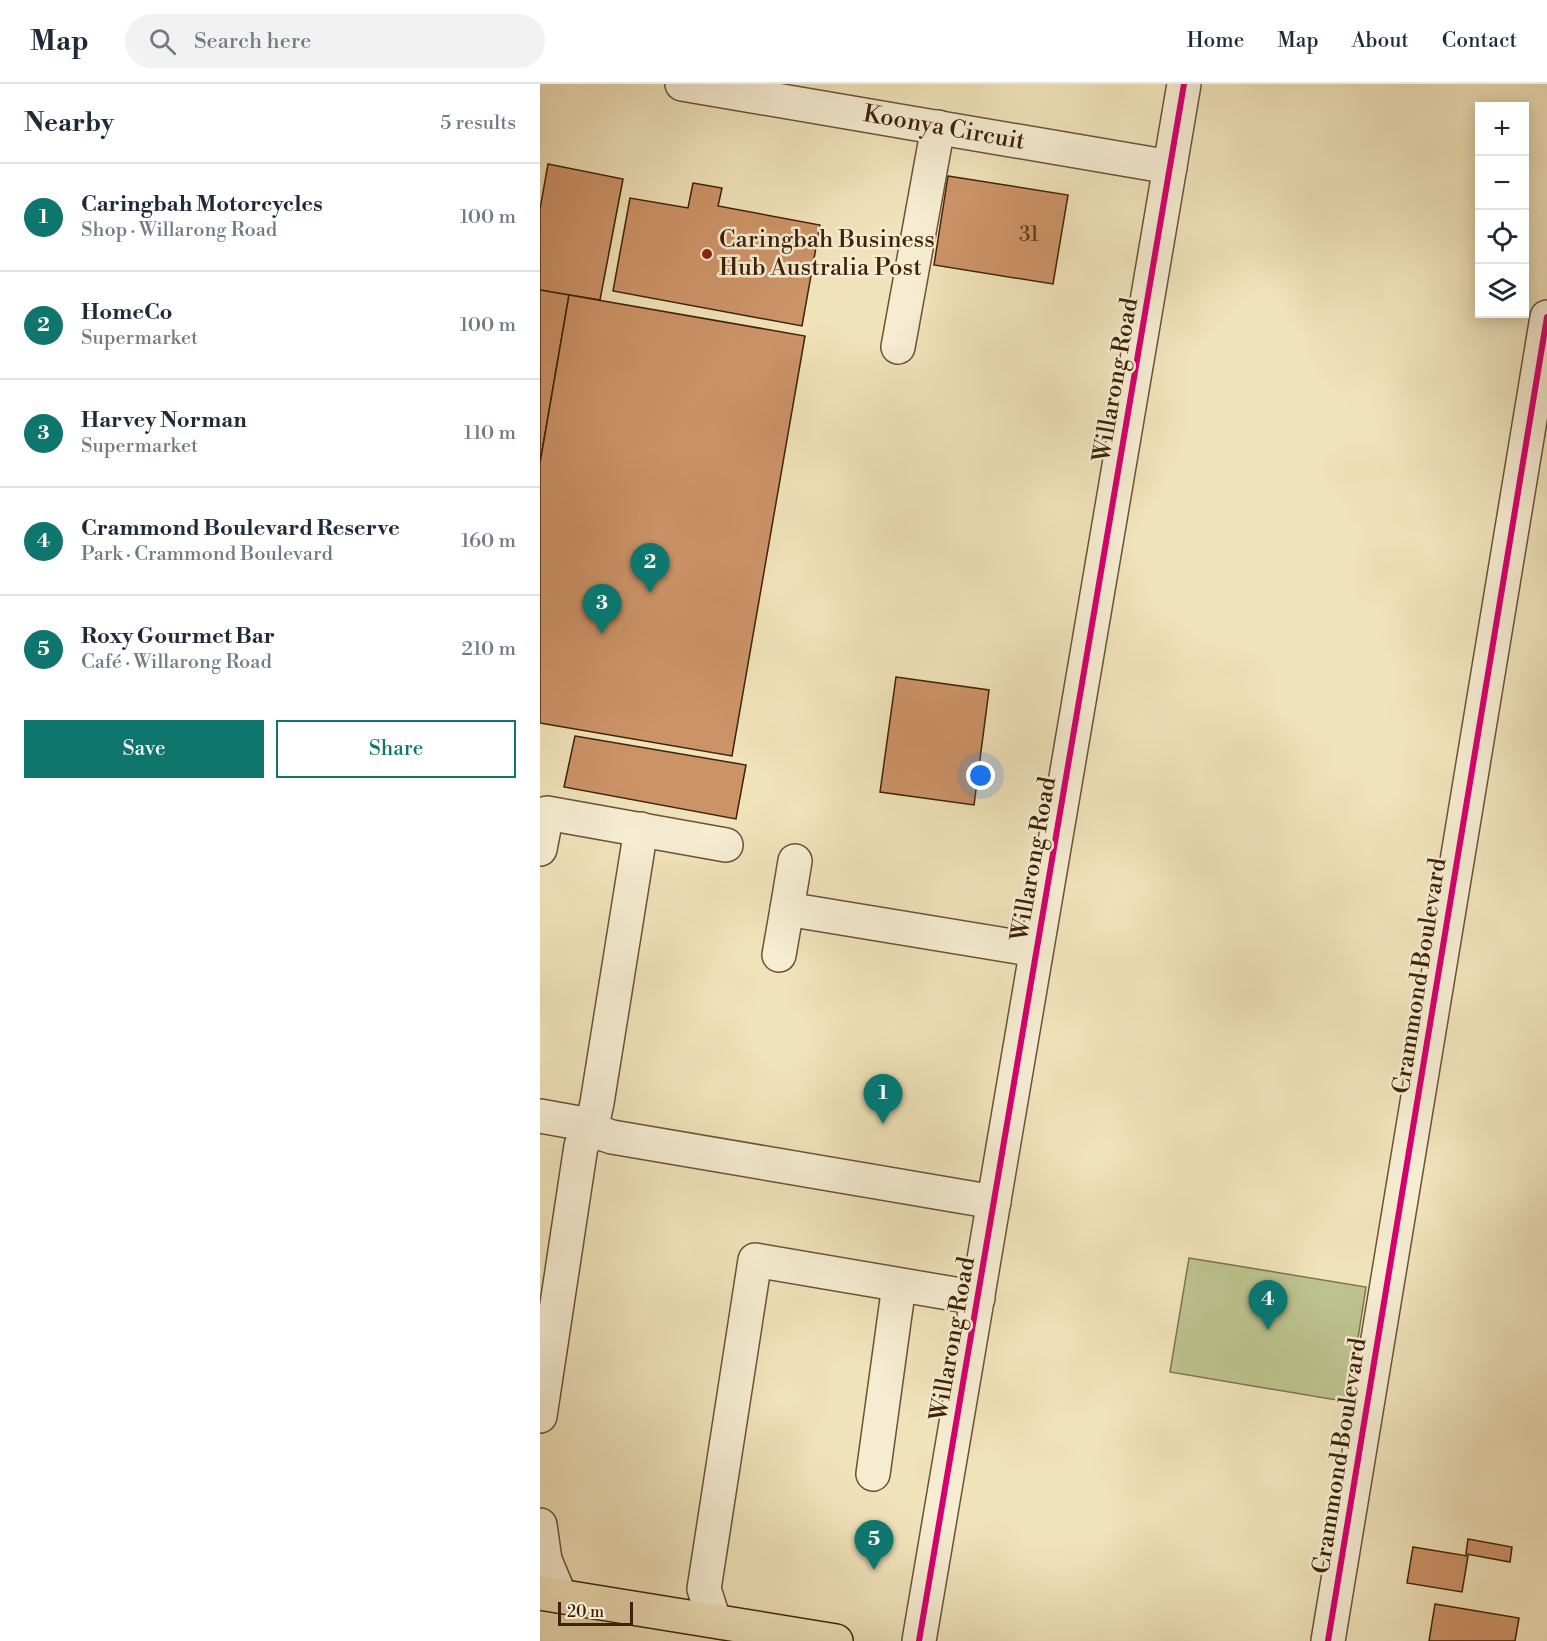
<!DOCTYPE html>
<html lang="en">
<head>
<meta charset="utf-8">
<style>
  :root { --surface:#fff; --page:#f2f2f3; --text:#1f2937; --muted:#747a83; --line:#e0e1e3; --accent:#0f766e }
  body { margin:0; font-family:"Libre Bodoni",serif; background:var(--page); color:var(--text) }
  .controls { position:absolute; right:18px; top:18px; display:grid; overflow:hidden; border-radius:0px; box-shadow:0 3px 15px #0003 }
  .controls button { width:54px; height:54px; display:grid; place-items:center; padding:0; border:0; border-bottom:2px solid var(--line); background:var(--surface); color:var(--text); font:30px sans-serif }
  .scale { position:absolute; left:18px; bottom:15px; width:75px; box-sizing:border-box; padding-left:6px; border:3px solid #3f2209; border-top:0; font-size:16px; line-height:21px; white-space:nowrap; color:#3f2209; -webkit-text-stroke:4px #f5ecd2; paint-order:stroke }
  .you { position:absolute; left:441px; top:692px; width:21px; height:21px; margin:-15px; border:4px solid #fff; border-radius:50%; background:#1a73e8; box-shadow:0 0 0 9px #1a73e833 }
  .badge { display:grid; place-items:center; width:39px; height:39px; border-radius:50%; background:var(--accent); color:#fff; font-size:20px; font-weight:700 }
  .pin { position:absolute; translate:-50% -50px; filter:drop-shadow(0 2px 3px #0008) }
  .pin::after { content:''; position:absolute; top:32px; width:21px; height:18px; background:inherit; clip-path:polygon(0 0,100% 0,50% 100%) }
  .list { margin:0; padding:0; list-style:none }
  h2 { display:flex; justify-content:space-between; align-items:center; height:78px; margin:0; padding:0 24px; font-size:26px }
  h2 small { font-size:20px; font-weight:400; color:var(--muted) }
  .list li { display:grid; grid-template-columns:39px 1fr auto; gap:18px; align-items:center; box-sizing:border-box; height:108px; padding:0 24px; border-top:2px solid var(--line) }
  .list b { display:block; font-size:22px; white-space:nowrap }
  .list p { margin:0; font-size:20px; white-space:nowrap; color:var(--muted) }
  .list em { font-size:20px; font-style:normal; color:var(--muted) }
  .actions { display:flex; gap:12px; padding:18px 24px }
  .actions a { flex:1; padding:14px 0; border:2px solid var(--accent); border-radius:0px; text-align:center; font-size:21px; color:var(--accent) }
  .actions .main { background:var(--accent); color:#fff }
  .icon { flex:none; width:33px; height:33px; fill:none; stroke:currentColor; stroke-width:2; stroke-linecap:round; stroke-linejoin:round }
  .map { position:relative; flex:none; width:1007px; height:1557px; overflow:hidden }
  header { display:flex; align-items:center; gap:36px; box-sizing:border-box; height:84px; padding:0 30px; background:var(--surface); border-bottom:2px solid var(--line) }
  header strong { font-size:28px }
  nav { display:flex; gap:33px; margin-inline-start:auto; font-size:21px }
  .search { width:420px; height:54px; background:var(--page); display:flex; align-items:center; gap:15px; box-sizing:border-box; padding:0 21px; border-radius:33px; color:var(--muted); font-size:22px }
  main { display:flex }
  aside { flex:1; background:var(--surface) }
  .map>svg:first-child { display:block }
</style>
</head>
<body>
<header>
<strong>Map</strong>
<div class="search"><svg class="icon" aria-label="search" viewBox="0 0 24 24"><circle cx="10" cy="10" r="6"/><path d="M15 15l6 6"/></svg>Search here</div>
<nav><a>Home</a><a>Map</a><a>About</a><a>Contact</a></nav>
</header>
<main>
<aside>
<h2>Nearby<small>5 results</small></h2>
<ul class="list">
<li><span class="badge">1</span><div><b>Caringbah Motorcycles</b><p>Shop · Willarong Road</p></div><em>100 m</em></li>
<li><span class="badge">2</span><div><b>HomeCo</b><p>Supermarket</p></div><em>100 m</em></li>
<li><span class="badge">3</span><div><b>Harvey Norman</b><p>Supermarket</p></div><em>110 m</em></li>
<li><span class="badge">4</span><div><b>Crammond Boulevard Reserve</b><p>Park · Crammond Boulevard</p></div><em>160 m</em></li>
<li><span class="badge">5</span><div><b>Roxy Gourmet Bar</b><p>Café · Willarong Road</p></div><em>210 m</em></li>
</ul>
<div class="actions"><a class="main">Save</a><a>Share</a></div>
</aside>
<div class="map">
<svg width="1007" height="1557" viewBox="0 0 1007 1557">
  <rect width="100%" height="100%" fill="#f0e2b9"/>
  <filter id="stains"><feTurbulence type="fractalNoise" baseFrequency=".00333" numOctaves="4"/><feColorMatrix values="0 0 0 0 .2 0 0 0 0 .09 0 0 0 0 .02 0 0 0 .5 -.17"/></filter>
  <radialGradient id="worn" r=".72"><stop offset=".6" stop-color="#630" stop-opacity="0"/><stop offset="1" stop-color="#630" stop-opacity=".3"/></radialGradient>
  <polygon fill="#bcc38e" stroke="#7e724c" stroke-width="1.5" points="649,1174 826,1203 808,1318 630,1288"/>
  <g fill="#cc9367" stroke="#3f2209" stroke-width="1.5">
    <polygon points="8,80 83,95 60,216 0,206 0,125"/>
    <polygon points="408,92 528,111 513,200 394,181"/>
    <polygon points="153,99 182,104 178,122 280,141 262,242 73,207 90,114 148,124"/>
    <polygon points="0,206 29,211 0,379"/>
    <polygon points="29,211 265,252 192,672 0,639 0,379"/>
    <polygon points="356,593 449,606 434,721 340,708"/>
    <polygon points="35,652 206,681 196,735 24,703"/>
    <polygon points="928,1455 972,1463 970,1478 926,1470"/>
    <polygon points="873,1463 928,1472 922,1508 867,1499"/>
    <polygon points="895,1520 979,1534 975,1557 889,1557"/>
  </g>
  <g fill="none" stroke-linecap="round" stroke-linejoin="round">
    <defs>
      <g id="minor">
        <polyline points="142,0 630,83"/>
        <polyline points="358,263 398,43"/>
        <polyline points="0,765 7,729 186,761"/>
        <polyline points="255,777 247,825 496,866"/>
        <polyline points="239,871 247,825"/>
        <polyline points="0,1032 39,1039 51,1046 72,1053 454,1118"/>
        <polyline points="0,1332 41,1062 51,1046 57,1019 101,745"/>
        <polyline points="333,1390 359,1201"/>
        <polyline points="0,1441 5,1476 20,1512"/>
        <polyline points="174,1536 164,1505 215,1176 438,1214"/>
        <polyline points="379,1557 644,0"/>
        <polyline points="788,1557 1007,233"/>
      </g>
      <polyline id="major" points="0,1509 296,1557"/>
    </defs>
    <use href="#minor" stroke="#6b5235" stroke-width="36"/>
    <use href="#major" stroke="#3f2209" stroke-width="36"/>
    <use href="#minor" stroke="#f5ecd2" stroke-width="33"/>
    <use href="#major" stroke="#f0e2b9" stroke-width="33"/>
    <defs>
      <g id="cycleway">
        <polyline points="379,1557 644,0"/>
        <polyline points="788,1557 1007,233"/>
      </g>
    </defs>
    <use href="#cycleway" stroke="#f5ecd2" stroke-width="10"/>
    <use href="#cycleway" stroke="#d6006c" stroke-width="6"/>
  </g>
  <circle fill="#8f2418" stroke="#f5ecd2" stroke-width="2" cx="167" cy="170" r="6"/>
  <g text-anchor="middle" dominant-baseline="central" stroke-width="5" stroke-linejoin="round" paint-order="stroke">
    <g font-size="21" fill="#623e20">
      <text x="489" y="151">31</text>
    </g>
    <g font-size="24" fill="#3f2209" stroke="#f5ecd2">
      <text transform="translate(404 44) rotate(10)">Koonya Circuit</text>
      <text transform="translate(576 296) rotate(-80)">Willarong Road</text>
      <text transform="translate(494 775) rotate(-80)">Willarong Road</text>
      <text transform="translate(880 892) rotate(-81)">Crammond Boulevard</text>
      <text transform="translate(413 1255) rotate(-80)">Willarong Road</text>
      <text transform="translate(800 1372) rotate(-81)">Crammond Boulevard</text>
    </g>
    <g font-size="24" fill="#3f2209" stroke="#f5ecd2" text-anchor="start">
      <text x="179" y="156">Caringbah Business<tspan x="179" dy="28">Hub Australia Post</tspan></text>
    </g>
  </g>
  <rect width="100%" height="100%" filter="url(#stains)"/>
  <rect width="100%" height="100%" fill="url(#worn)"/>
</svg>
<div class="controls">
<button>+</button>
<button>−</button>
<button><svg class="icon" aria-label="locate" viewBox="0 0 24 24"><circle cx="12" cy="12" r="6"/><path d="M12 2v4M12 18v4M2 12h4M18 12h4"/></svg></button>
<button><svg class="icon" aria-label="layers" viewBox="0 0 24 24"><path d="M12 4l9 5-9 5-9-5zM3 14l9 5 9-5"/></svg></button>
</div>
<div class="scale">20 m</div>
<div class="you"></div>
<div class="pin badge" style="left:343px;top:1040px">1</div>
<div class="pin badge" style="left:110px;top:509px">2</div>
<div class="pin badge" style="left:62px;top:550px">3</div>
<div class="pin badge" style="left:728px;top:1246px">4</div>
<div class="pin badge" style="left:334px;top:1486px">5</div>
</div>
</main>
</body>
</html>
